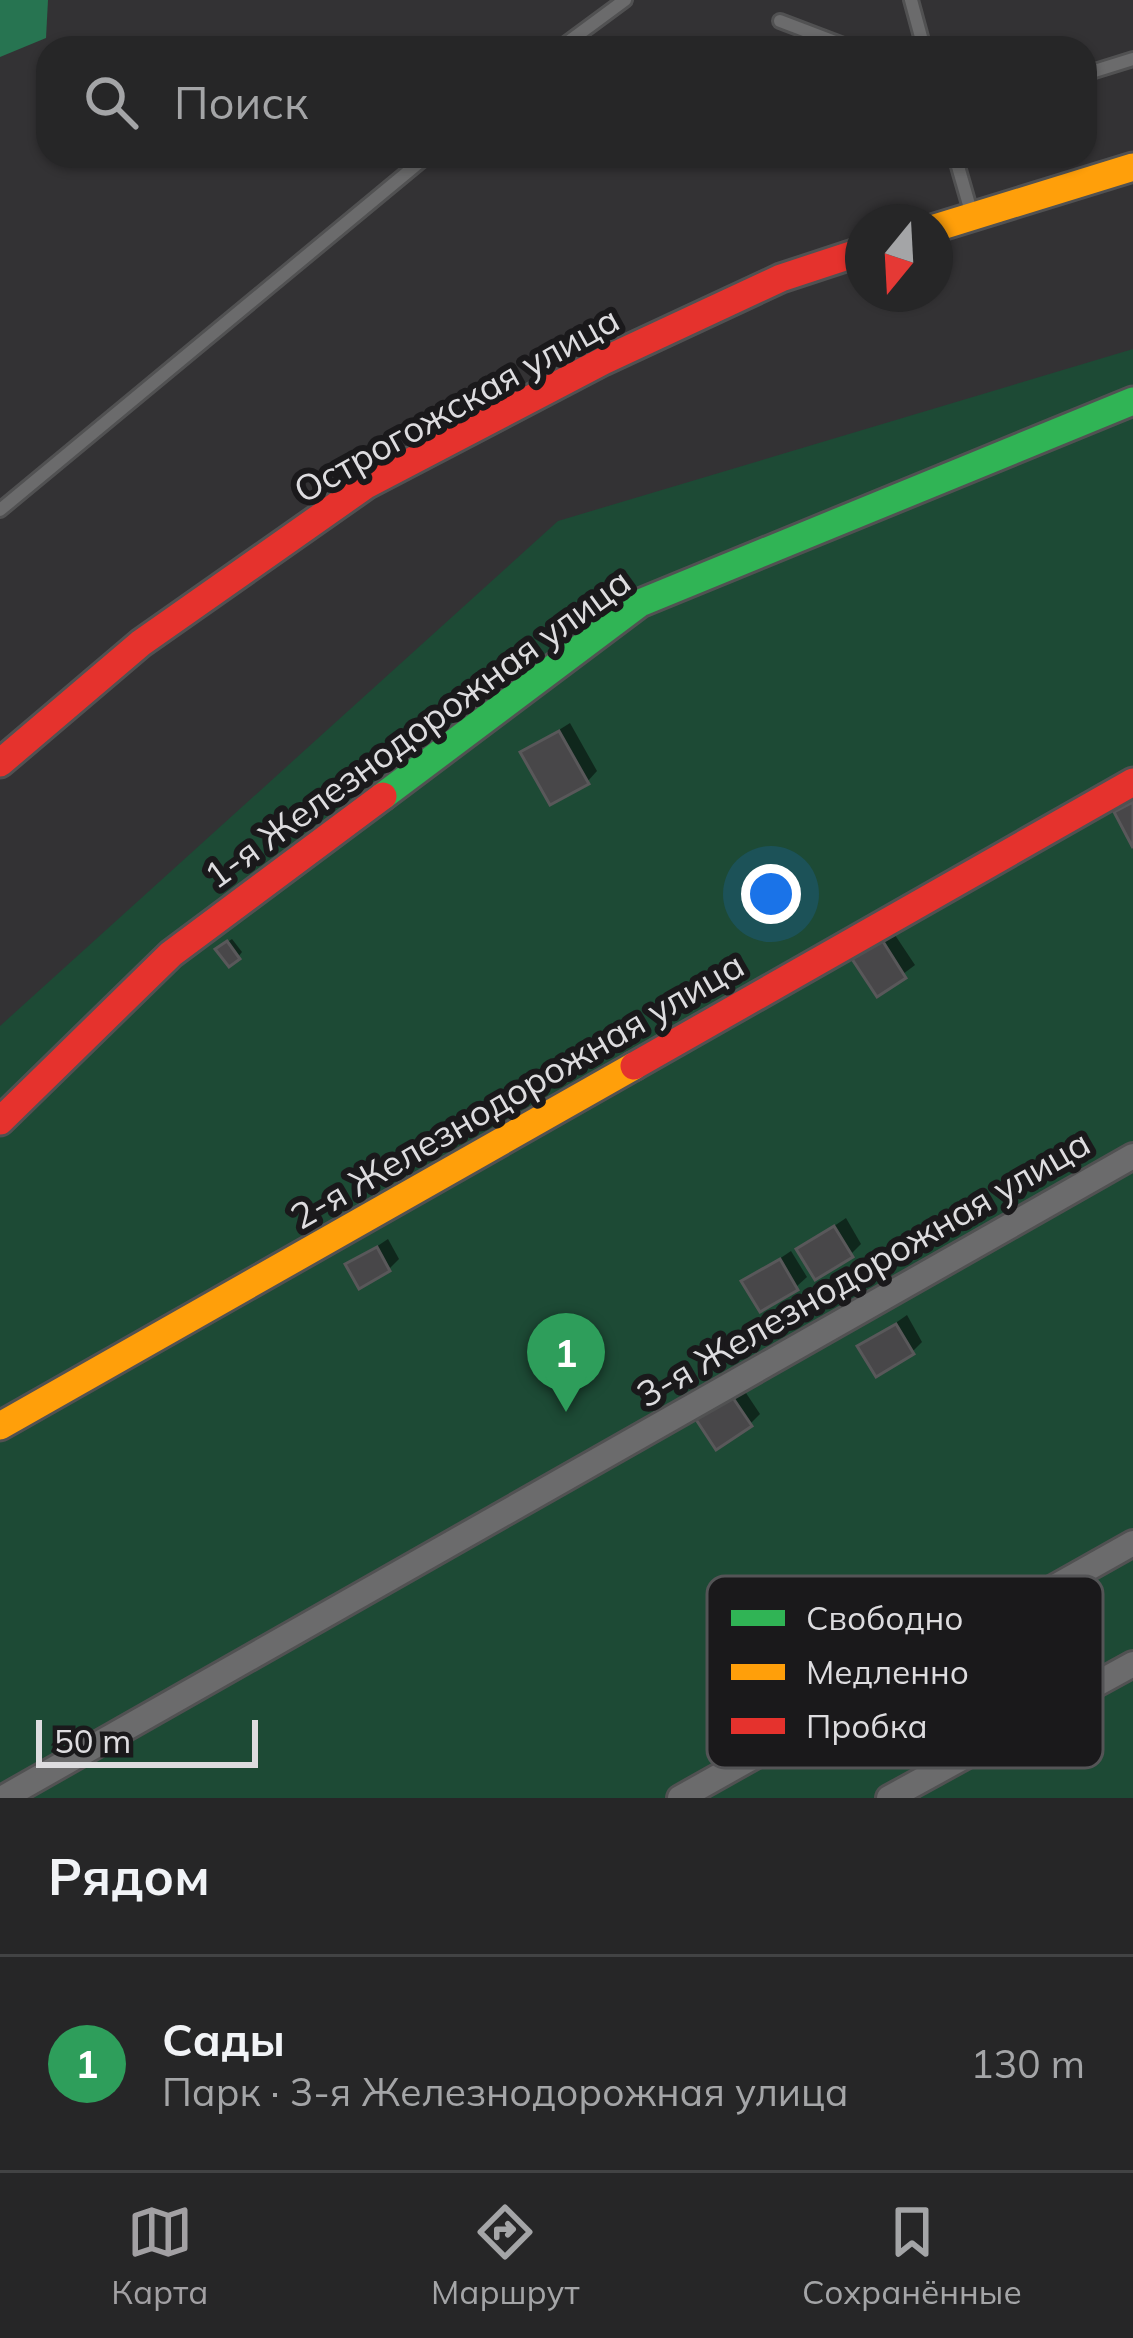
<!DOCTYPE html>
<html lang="ru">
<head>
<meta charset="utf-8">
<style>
  :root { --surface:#262627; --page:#2e2e2f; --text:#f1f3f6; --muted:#a4a5a7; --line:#424344; --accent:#a2a0a3 }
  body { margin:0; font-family:Mulish,sans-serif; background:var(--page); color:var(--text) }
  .compass { position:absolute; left:845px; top:204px; width:108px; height:108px; border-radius:50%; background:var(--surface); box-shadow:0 3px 9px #0004; rotate:198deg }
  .scale { position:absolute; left:36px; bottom:30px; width:222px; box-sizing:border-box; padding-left:12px; border:6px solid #dddcdf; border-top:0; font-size:33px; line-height:42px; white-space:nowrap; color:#dddcdf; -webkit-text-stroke:9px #1a191b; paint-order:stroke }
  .you { position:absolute; left:771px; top:894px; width:42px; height:42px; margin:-30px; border:9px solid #fff; border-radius:50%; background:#1a73e8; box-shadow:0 0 0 18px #1a73e833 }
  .badge { display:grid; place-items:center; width:78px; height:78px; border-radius:50%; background:var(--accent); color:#fff; font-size:39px; font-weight:700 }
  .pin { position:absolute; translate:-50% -99px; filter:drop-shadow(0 3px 6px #0008) }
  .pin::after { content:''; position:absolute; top:63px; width:42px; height:36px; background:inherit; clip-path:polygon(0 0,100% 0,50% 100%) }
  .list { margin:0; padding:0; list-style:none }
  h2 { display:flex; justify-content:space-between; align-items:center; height:156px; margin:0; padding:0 48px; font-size:51px }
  h2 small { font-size:39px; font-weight:400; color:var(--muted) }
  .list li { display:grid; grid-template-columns:78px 1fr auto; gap:36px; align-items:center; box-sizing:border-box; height:216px; padding:0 48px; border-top:3px solid var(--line) }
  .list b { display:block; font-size:45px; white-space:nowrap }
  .list p { margin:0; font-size:39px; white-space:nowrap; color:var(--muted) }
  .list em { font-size:39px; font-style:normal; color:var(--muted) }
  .icon { flex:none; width:66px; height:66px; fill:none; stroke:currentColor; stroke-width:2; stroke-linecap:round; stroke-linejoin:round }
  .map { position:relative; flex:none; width:1133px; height:1798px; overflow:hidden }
  .search { position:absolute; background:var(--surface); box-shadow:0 3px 9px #0004; left:36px; right:36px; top:36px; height:132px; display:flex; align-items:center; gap:30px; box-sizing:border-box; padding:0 42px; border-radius:36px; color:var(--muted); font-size:45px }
  .sheet { height:372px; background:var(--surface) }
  nav { display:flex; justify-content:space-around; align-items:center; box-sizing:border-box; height:168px; border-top:3px solid var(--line); background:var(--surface); font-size:33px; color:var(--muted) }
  nav a { display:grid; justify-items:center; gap:6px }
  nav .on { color:var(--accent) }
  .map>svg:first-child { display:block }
</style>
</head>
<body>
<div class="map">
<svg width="1133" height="1798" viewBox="0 0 1133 1798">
  <rect width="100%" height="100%" fill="#333234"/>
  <polygon fill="#1d4a35" points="1133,349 1133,1798 0,1798 0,1026 558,521"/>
  <polygon fill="#277451" points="0,0 48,0 46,38 0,57"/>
  <g fill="#0007">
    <polygon points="570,723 597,771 587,782 524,752"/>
    <polygon points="893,932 915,965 878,993 866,950"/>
    <polygon points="232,939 242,952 238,957 223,945"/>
    <polygon points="846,1218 861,1244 851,1254 800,1249"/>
    <polygon points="388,1239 399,1259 389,1269 349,1265"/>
    <polygon points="791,1251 807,1277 796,1287 745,1282"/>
    <polygon points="907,1315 922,1342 912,1352 861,1347"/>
    <polygon points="742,1387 760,1414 750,1424 699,1419"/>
  </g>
  <g fill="#484749" stroke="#59585a" stroke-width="3">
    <polygon points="559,731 589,784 550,805 520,752"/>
    <polygon points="1133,802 1133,848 1114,812"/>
    <polygon points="882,940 906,978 877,997 852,959"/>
    <polygon points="227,941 240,959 229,967 215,949"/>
    <polygon points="834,1226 853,1257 815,1280 796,1249"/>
    <polygon points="377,1247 390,1271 359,1289 345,1264"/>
    <polygon points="780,1259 798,1290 760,1312 741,1281"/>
    <polygon points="896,1324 914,1354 876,1377 857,1346"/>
    <polygon points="731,1395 752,1426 716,1450 695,1418"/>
  </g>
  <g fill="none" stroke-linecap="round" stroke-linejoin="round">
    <defs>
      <g id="lane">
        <polyline points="911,0 924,48"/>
        <polyline points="780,21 851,48"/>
        <polyline points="560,48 625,0"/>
        <polyline points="1085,74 1133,59"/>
        <polyline points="955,156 972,215"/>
        <polyline points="0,510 427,156"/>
      </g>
      <g id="street">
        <polyline points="3,1798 1133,1156"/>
        <polyline points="680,1798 1133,1543"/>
        <polyline points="889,1798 1133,1664"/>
      </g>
      <polyline id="fast" points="383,796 640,603 1133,401"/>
      <g id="slow">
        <polyline points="935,228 1133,167"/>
        <polyline points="0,1426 634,1066"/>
      </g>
      <g id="jam">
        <polyline points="0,763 141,643 366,485 603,361 781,278 863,251"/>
        <polyline points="634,1066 1133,782"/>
        <polyline points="0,1121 171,954 383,796"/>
      </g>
    </defs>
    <use href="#lane" stroke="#515152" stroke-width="18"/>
    <use href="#street" stroke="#515152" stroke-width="30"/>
    <use href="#fast" stroke="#515152" stroke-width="33"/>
    <use href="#slow" stroke="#515152" stroke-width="33"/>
    <use href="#jam" stroke="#515152" stroke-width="33"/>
    <use href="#lane" stroke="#6b6b6c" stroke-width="12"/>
    <use href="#street" stroke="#6b6b6c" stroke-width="24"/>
    <use href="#fast" stroke="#30b455" stroke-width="27"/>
    <use href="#slow" stroke="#ff9f0a" stroke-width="27"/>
    <use href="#jam" stroke="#e5322d" stroke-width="27"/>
  </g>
  <g text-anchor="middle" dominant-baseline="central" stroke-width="12" stroke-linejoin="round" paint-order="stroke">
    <g font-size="36" fill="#dddcdf" stroke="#1a191b">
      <text transform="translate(456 404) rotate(-29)">Острогожская улица</text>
      <text transform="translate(417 728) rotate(-36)">1-я Железнодорожная улица</text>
      <text transform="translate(517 1090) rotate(-30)">2-я Железнодорожная улица</text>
      <text transform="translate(863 1268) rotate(-30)">3-я Железнодорожная улица</text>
    </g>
  </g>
  <rect x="707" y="1576" width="396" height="192" rx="18" fill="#1a191b" stroke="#545456" stroke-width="3"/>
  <rect x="731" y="1610" width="54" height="16" fill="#30b455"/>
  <rect x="731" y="1664" width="54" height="16" fill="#ff9f0a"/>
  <rect x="731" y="1718" width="54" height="16" fill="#e5322d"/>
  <g font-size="33" fill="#dddcdf">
    <text x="806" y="1630">Свободно</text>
    <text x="806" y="1684">Медленно</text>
    <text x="806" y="1738">Пробка</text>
  </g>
</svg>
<svg class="compass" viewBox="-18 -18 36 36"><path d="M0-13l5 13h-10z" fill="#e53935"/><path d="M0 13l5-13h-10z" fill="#a4a5a7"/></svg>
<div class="scale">50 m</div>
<div class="you"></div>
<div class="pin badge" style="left:566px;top:1412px;background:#2e9e5b">1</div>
<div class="search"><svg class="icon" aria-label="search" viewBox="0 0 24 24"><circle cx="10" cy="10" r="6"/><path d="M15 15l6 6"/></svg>Поиск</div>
</div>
<section class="sheet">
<h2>Рядом<small></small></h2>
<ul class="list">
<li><span class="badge" style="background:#2e9e5b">1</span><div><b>Сады</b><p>Парк · 3-я Железнодорожная улица</p></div><em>130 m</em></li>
</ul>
</section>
<nav>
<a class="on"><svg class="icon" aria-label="map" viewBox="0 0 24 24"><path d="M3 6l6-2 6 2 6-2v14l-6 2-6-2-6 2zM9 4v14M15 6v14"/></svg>Карта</a>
<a><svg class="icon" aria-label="directions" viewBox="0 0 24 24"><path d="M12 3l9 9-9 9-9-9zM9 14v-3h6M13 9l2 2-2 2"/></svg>Маршрут</a>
<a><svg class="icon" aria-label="saved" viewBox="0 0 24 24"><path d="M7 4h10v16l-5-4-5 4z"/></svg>Сохранённые</a>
</nav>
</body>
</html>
